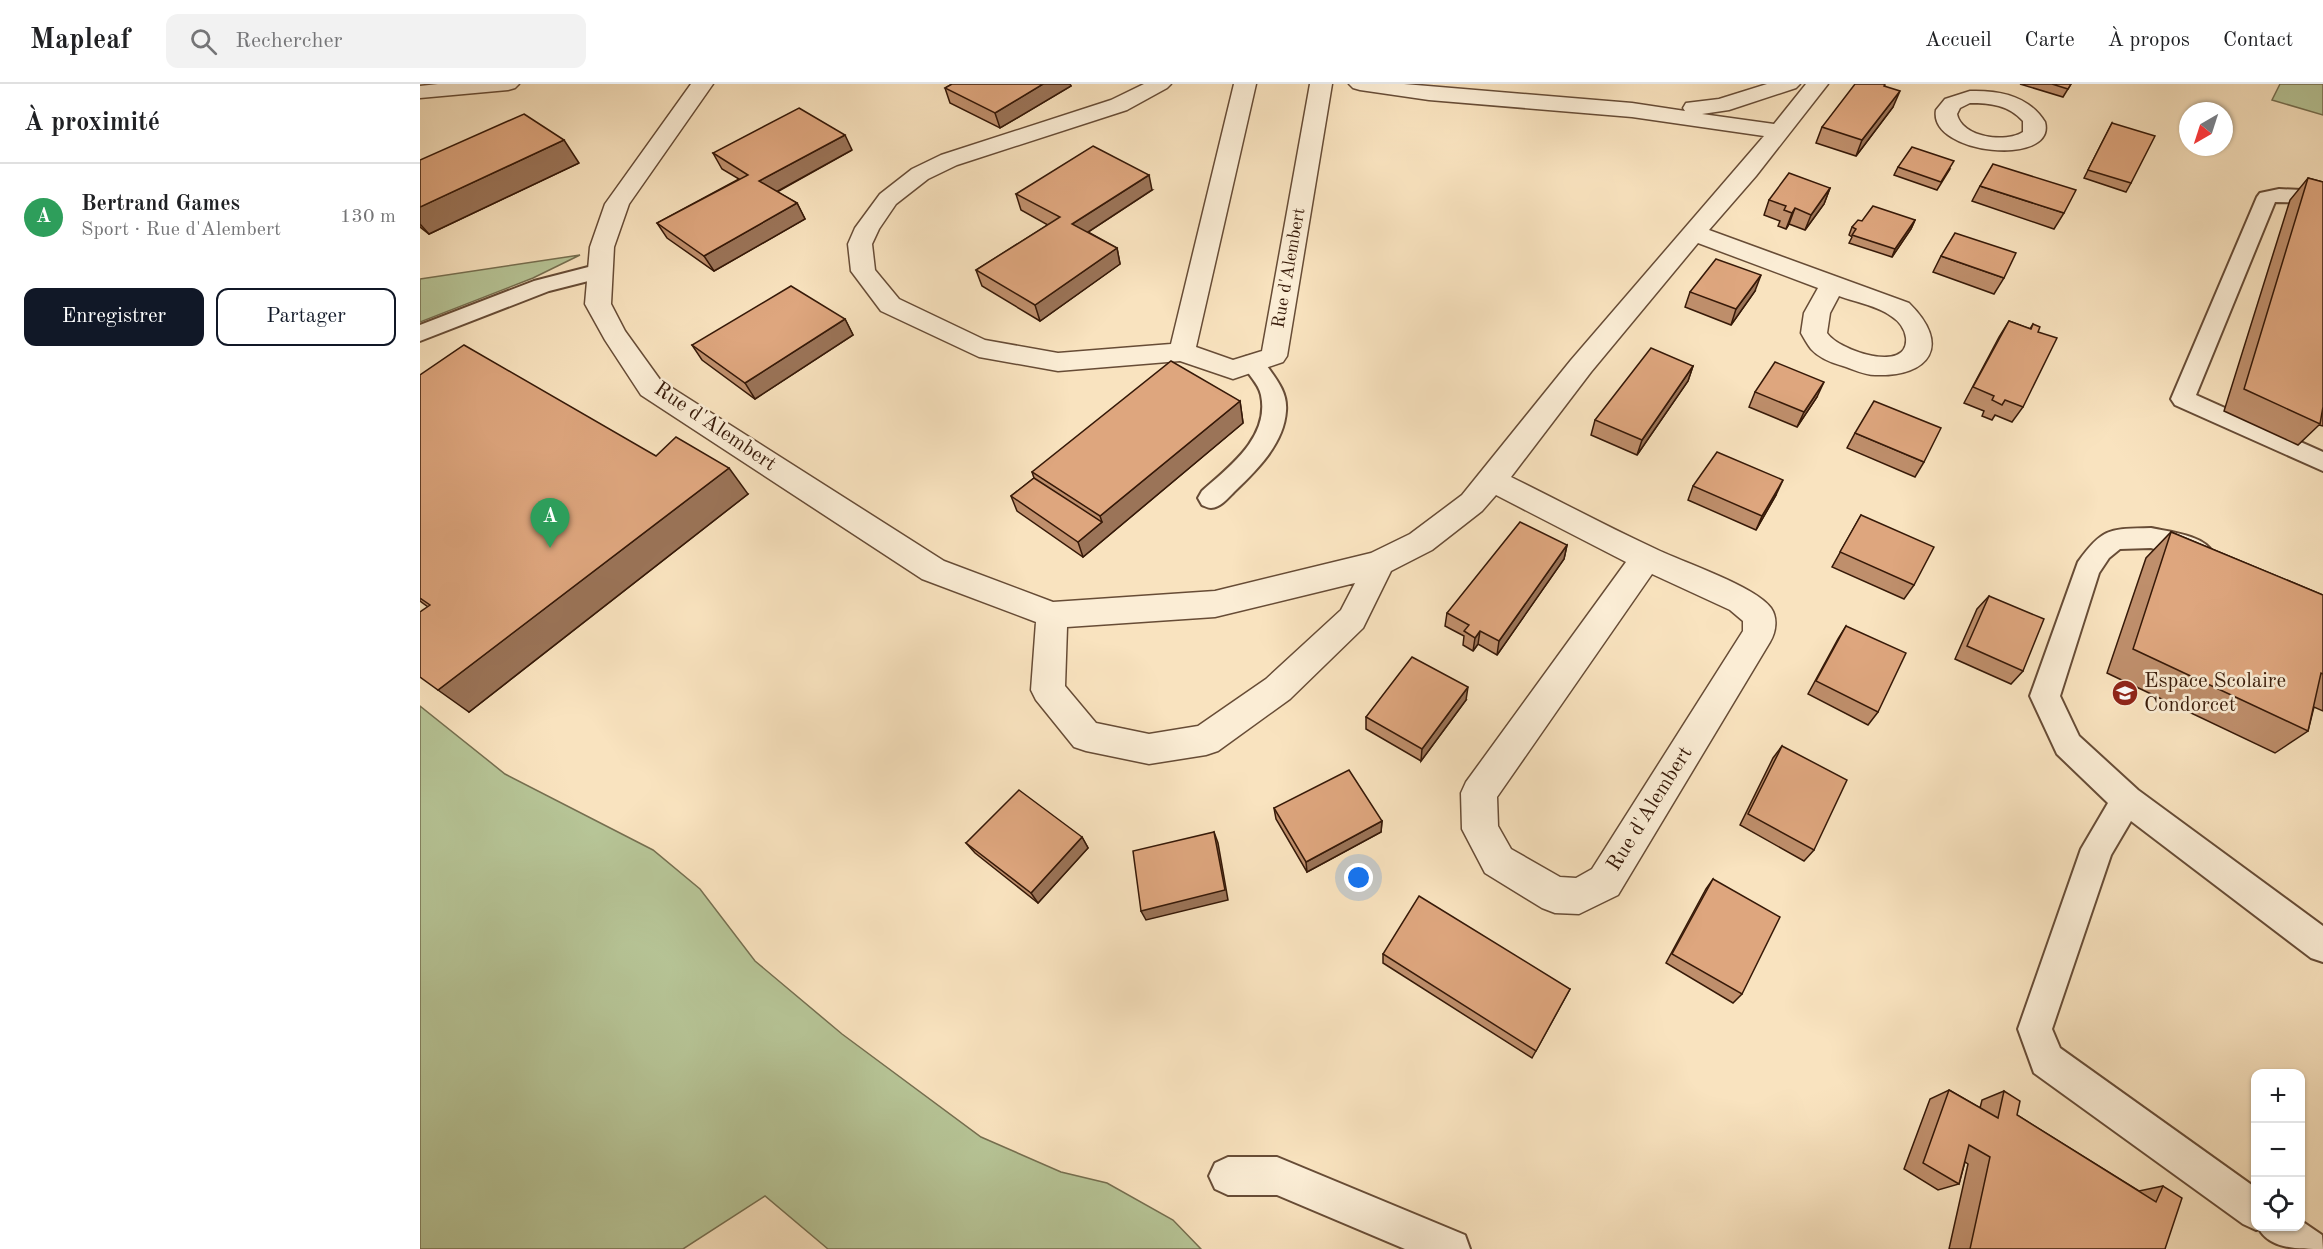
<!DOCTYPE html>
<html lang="fr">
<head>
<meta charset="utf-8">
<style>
  :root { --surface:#fff; --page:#f2f2f2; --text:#202124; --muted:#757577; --line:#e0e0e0; --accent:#111827 }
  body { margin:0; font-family:"Old Standard TT",serif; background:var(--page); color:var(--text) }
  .controls { position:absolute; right:18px; bottom:18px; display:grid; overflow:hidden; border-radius:12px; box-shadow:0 2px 4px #0004 }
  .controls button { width:54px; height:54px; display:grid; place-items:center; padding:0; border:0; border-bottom:2px solid var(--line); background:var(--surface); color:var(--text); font:30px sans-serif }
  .compass { position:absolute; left:1759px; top:18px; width:54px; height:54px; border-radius:50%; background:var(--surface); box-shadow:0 2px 4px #0004; rotate:219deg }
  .you { position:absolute; left:939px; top:794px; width:21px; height:21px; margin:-15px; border:4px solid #fff; border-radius:50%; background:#1a73e8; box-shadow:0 0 0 9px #1a73e833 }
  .badge { display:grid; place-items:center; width:39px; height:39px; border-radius:50%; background:var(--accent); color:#fff; font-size:20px; font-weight:700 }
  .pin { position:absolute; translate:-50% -50px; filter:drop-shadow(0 2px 3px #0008) }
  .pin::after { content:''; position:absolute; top:32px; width:21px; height:18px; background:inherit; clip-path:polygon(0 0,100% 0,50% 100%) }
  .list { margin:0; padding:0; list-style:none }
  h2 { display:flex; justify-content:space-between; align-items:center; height:78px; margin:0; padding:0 24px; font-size:26px }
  h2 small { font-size:20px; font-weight:400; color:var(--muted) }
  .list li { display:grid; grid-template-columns:39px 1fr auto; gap:18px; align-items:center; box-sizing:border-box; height:108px; padding:0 24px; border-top:2px solid var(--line) }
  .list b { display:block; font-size:22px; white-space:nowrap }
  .list p { margin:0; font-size:20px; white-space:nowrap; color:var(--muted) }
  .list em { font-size:20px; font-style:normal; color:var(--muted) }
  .actions { display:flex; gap:12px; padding:18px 24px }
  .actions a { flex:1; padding:14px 0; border:2px solid var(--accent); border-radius:12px; text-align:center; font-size:21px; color:var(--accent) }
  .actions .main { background:var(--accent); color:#fff }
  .icon { flex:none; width:33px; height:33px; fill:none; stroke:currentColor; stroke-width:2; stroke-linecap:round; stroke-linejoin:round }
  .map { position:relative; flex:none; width:1903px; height:1165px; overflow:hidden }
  header { display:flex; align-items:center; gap:36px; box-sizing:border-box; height:84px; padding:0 30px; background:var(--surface); border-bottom:2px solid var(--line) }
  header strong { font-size:28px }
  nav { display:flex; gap:33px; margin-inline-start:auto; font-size:21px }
  .search { width:420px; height:54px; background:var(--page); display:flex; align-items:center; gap:15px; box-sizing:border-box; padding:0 21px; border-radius:12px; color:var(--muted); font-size:22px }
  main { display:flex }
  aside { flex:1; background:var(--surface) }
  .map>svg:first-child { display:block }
</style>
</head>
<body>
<header>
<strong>Mapleaf</strong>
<div class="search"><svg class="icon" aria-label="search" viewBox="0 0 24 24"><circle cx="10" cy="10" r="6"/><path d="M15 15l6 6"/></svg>Rechercher</div>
<nav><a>Accueil</a><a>Carte</a><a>À propos</a><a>Contact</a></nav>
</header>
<main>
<aside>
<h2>À proximité<small></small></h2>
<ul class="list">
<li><span class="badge" style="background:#2e9e5b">A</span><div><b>Bertrand Games</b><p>Sport · Rue d'Alembert</p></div><em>130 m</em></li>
</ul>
<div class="actions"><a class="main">Enregistrer</a><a>Partager</a></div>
</aside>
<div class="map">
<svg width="1903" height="1165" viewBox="0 0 1903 1165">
  <rect width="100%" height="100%" fill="#f9e3bf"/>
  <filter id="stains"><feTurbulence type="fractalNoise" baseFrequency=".00333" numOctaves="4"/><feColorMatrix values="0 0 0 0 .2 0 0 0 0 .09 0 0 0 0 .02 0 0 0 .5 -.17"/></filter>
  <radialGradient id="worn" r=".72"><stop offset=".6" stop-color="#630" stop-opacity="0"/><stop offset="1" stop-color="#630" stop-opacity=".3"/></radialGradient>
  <g fill="#b7c597" stroke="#766f50" stroke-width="1.5">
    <polygon points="1860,0 1903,0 1903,31 1852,16"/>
    <polygon points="160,171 113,194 0,238 0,195"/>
    <polygon points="0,622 85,690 233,766 280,805 335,877 422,950 561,1053 641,1088 687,1099 753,1136 781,1165 408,1165 345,1112 263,1165 0,1165"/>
  </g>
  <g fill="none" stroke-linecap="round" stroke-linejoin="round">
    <defs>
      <g id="lane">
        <polygon points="1859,105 1903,107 1903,119 1855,118 1776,311 1903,368 1903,387 1755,321 1751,315 1837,113 1840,109"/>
        <polygon points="180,180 188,182 191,187 188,192 129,207 0,257 0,241 114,197"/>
        <path d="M833,271L841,273C852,291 868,305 866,327C864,360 836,387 814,408C808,414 800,424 791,424C788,424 785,422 782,421L778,414L782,407C809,383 850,353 841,311C839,300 827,289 821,279L825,273Z"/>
        <path d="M1731,444C1750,448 1784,451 1793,469L1789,476L1780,479L1731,464L1700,465L1689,474L1679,489L1640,612L1659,652L1718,706L1903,842V878L1891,874L1711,737L1691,771L1632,945L1640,964L1836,1104V1142H1880V1136L1902,1151L1903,1165C1878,1165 1850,1165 1839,1145L1836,1146L1823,1140L1614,989L1598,945L1661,765L1688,719L1637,670L1610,612L1658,478C1683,443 1690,445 1731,444Z"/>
        <polygon points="808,1073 857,1073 1045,1151 1050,1165 985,1165 857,1111 808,1111 795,1105 789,1092 795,1079"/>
      </g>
      <g id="street">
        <polygon points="18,0 99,0 95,4 88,6 0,14 0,2"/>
        <path d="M271,0H293L209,120L194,163L191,220L205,247L241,297L524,477L633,518L795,507L951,469L990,450L1042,411L1151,276L1344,52L1212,33L1009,16L940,6L933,4L929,0H984L1212,19L1265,27L1263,24L1266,19L1299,15L1347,0H1380L1376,4L1309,26L1282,30L1354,40L1386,0H1408L1336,92L1289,146L1489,219C1532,261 1510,293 1455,291C1444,291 1433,285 1423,282C1412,279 1399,274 1391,265C1387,260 1384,254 1381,249L1384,229L1398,204L1278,159L1171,288L1091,393C1140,417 1188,443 1238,466C1265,479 1335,502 1351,524C1358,534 1356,548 1350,558L1198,811L1159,830L1135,829L1122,824L1065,789L1042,745L1041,709L1046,698L1206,478L1076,411L1062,427L1012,466L971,487L943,544L870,615L798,667L786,671L729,680L666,667L654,663L616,616L611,606L616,538L502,495L221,311L185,256L165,220L170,163L185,120ZM1419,212C1435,218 1458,222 1471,232C1479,237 1485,245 1486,254C1489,290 1419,267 1407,249L1410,229ZM1232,490L1310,526L1323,537V547L1172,785L1156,794L1140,793L1091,765L1078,742L1077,713ZM935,499L921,526L846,595L778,642L729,650L676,639L645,602L647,543L795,533Z"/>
        <polygon points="724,0 751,0 747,4 707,26 537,81 508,95 476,120 459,145 452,160 455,186 479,215 565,256 638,269 751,260 814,0 836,0 776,263 813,276 842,267 890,0 912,0 867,272 863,278 813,295 760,277 638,287 559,273 461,227 431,187 428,160 435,144 460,110 492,85 521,71 691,16"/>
        <path d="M1550,7C1580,6 1609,12 1625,38C1637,83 1508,71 1516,26L1525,15ZM1550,19C1570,19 1589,21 1603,37V48C1586,59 1542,54 1537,30L1540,24Z"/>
      </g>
    </defs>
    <use href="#lane" stroke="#674c36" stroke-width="4"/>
    <use href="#street" stroke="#674c36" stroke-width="3"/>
    <use href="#lane" fill="#fbedd5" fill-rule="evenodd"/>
    <use href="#street" fill="#fbedd5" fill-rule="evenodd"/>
  </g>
  <g fill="#bf8f6c" stroke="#361908" stroke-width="1.5">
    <polygon points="532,0 650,0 651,2 580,44 530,19 525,4"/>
    <polygon points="1600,0 1651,0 1643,13"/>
    <polygon points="1465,2 1473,23 1436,72 1396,59 1402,43"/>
    <polygon points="1692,39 1711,99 1706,108 1664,94"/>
    <polygon points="432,66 357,108 377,119 385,135 294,187 247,154 237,139 319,95 302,85 293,69"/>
    <polygon points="0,76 159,79 9,150 0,143"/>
    <polygon points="1478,83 1530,85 1517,106 1474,91"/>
    <polygon points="1888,94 1903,98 1903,342 1899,341 1878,361 1804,327 1870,116"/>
    <polygon points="1560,102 1644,129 1634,145 1552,117"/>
    <polygon points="1410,104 1404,120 1385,146 1369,140 1366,145 1358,142 1360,137 1344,131 1349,116"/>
    <polygon points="732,106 668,148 697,164 700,180 620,237 562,202 556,186 628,141 601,126 596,110"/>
    <polygon points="1495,136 1491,145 1472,173 1429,159 1432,153 1429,151 1432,143 1442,137"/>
    <polygon points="1521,172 1584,194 1574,210 1513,188"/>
    <polygon points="1335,207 1311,241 1265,223 1270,208"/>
    <polygon points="425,235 433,251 335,315 282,276 272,261"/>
    <polygon points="1589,237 1610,245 1613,240 1618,248 1603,323 1592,338 1575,331 1572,336 1562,332 1564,327 1544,319 1579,253"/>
    <polygon points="1273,282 1268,297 1217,371 1171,351 1175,336"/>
    <polygon points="0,291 236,372 328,410 49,628 8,523 0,517"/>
    <polygon points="1335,308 1397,313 1377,343 1329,323"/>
    <polygon points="820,317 823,339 663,473 597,427 591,412 614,394 612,388"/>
    <polygon points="1435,349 1504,378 1495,393 1427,364"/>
    <polygon points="1273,402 1356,411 1336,446 1268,416"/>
    <polygon points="1441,431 1494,501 1484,515 1412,483"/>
    <polygon points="1751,448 1903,511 1903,627 1894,623 1888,647 1855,669 1687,589 1726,474"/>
    <polygon points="1147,461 1144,475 1077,571 1058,560 1053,567 1043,561 1044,552 1025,542 1027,529"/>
    <polygon points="1569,512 1603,587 1591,600 1535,575 1557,525"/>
    <polygon points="1426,542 1458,628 1448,641 1388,610 1418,555"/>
    <polygon points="1046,616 1001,677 946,645 946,633"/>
    <polygon points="1362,662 1394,766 1384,777 1320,741 1353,674"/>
    <polygon points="854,724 962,737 961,748 887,788 856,735"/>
    <polygon points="662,753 668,764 618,819 555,769 546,759"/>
    <polygon points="1293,795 1322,910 1313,919 1246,879 1286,805"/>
    <polygon points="963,870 1150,905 1112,974 963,879"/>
    <polygon points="1529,1006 1560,1024 1562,1016 1584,1007 1597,1031 1719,1107 1743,1102 1745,1165 1529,1165 1548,1080 1545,1078 1539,1100 1518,1106 1484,1085 1510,1015"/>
  </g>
  <g fill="#9b7458" stroke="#361908" stroke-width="1.5">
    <polygon points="623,0 650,0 651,2 580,44 575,29"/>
    <polygon points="1480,7 1473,23 1436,72 1442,56"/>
    <polygon points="425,51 432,66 347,113 339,97"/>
    <polygon points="144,56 159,79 9,150 0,140 0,123"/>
    <polygon points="729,91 732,106 656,156 652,140"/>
    <polygon points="1410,104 1404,120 1385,146 1391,131"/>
    <polygon points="377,119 385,135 294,187 284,172"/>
    <polygon points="1375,124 1369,140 1366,145 1372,129"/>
    <polygon points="1495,136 1491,145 1472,173 1475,165"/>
    <polygon points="697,164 700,180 620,237 615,221"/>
    <polygon points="1341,191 1335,207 1311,241 1316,225"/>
    <polygon points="425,235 433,251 335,315 325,299"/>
    <polygon points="1273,282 1268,297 1217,371 1222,356"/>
    <polygon points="1404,298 1397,313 1377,343 1384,328"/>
    <polygon points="820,317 823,339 663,473 658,458 682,438 680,432"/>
    <polygon points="309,384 328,410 49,628 18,606"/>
    <polygon points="1363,396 1356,411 1336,446 1342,432"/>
    <polygon points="1147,461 1144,475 1077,571 1079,557"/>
    <polygon points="1060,547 1058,560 1053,567 1055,554"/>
    <polygon points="1048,603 1046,616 1001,677 1002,665"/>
    <polygon points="962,737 961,748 887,788 886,778"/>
    <polygon points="794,748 798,759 808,816 726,836 721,827"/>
    <polygon points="662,753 668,764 618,819 611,809"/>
  </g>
  <g fill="#dea67e" stroke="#361908" stroke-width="1.5">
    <polygon points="532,0 623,0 575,29 525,4"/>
    <polygon points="1435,0 1465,0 1464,2 1480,7 1442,56 1402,43"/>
    <polygon points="1632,0 1651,0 1648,5"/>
    <polygon points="379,24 425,51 339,97 377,119 284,172 237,139 328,91 293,69"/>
    <polygon points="104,30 144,56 0,123 0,76"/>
    <polygon points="1692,39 1735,52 1711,99 1668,86"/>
    <polygon points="673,62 729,91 652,140 697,164 615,221 556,186 640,133 596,110"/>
    <polygon points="1492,63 1534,77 1521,98 1478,83"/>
    <polygon points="1573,80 1656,106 1644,129 1560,102"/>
    <polygon points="1369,89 1410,104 1391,131 1375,124 1372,129 1364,126 1366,122 1349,116"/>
    <polygon points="1888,94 1903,98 1903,323 1900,340 1824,305"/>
    <polygon points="1453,122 1495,136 1475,165 1432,151 1436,145 1432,143 1438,136 1442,137"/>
    <polygon points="1535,149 1596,169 1584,194 1521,172"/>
    <polygon points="1296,175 1341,191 1316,225 1270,208"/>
    <polygon points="371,202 425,235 325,299 272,261"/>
    <polygon points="1589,237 1611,245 1613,240 1620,243 1618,248 1637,254 1603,323 1585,316 1582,321 1572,316 1574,312 1553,303"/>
    <polygon points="44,261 236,372 256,353 309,384 18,606 0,593 0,528 10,521 0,514 0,291"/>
    <polygon points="1231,264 1273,282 1222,356 1175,336"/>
    <polygon points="751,277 820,317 680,432 612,388"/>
    <polygon points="1355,278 1404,298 1384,328 1335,308"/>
    <polygon points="1454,317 1521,344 1504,378 1435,349"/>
    <polygon points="1297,368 1363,396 1342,432 1273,402"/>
    <polygon points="614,394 682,438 658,458 591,412"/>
    <polygon points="1441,431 1514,463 1494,501 1420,468"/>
    <polygon points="1100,438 1147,461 1079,557 1060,547 1055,554 1044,547 1049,541 1027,529"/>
    <polygon points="1751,448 1903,511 1903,590 1901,589 1888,647 1713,565"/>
    <polygon points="1569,512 1624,535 1603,587 1547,562"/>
    <polygon points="1426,542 1486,569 1458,628 1396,597"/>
    <polygon points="992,573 1048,603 1002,665 946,633"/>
    <polygon points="1362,662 1427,696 1394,766 1328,730"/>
    <polygon points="929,686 962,737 886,778 854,724"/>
    <polygon points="599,706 662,753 611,809 546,759"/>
    <polygon points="794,748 805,806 721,827 713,767"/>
    <polygon points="1293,795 1360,833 1322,910 1252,870"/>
    <polygon points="999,812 1150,905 1116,967 963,870"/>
    <polygon points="1529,1006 1578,1034 1584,1007 1600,1017 1597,1031 1736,1118 1743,1102 1762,1114 1745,1165 1550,1165 1570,1073 1549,1061 1539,1100 1503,1079"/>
  </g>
  <defs>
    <symbol id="school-disc" viewBox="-11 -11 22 22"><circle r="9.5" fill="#8f2418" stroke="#fbedd5"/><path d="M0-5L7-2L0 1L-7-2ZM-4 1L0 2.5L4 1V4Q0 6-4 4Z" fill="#fff"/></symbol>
  </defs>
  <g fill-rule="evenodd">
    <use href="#school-disc" x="1690" y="594" width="30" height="30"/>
  </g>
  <g text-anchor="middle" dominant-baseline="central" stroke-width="5" stroke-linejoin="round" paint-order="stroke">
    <g font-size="18" fill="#361908" stroke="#fbedd5">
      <text transform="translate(869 184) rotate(-80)">Rue d'Alembert</text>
    </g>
    <g font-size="21" fill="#361908" stroke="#fbedd5">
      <text transform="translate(295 343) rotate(34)">Rue d'Alembert</text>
      <text transform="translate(1230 725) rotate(-58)">Rue d'Alembert</text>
    </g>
    <g font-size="21" fill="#361908" stroke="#fbedd5" text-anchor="start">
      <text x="1724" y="597">Espace Scolaire<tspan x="1724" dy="24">Condorcet</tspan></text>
    </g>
  </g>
  <rect width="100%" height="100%" filter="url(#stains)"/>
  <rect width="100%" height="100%" fill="url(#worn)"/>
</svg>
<div class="controls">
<button>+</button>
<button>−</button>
<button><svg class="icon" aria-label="locate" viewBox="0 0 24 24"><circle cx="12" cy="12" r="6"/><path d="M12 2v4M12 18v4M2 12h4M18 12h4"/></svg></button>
</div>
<svg class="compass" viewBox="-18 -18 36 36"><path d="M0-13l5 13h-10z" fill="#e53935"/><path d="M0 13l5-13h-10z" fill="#757577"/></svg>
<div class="you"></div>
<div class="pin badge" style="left:130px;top:464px;background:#2e9e5b">A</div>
</div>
</main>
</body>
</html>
